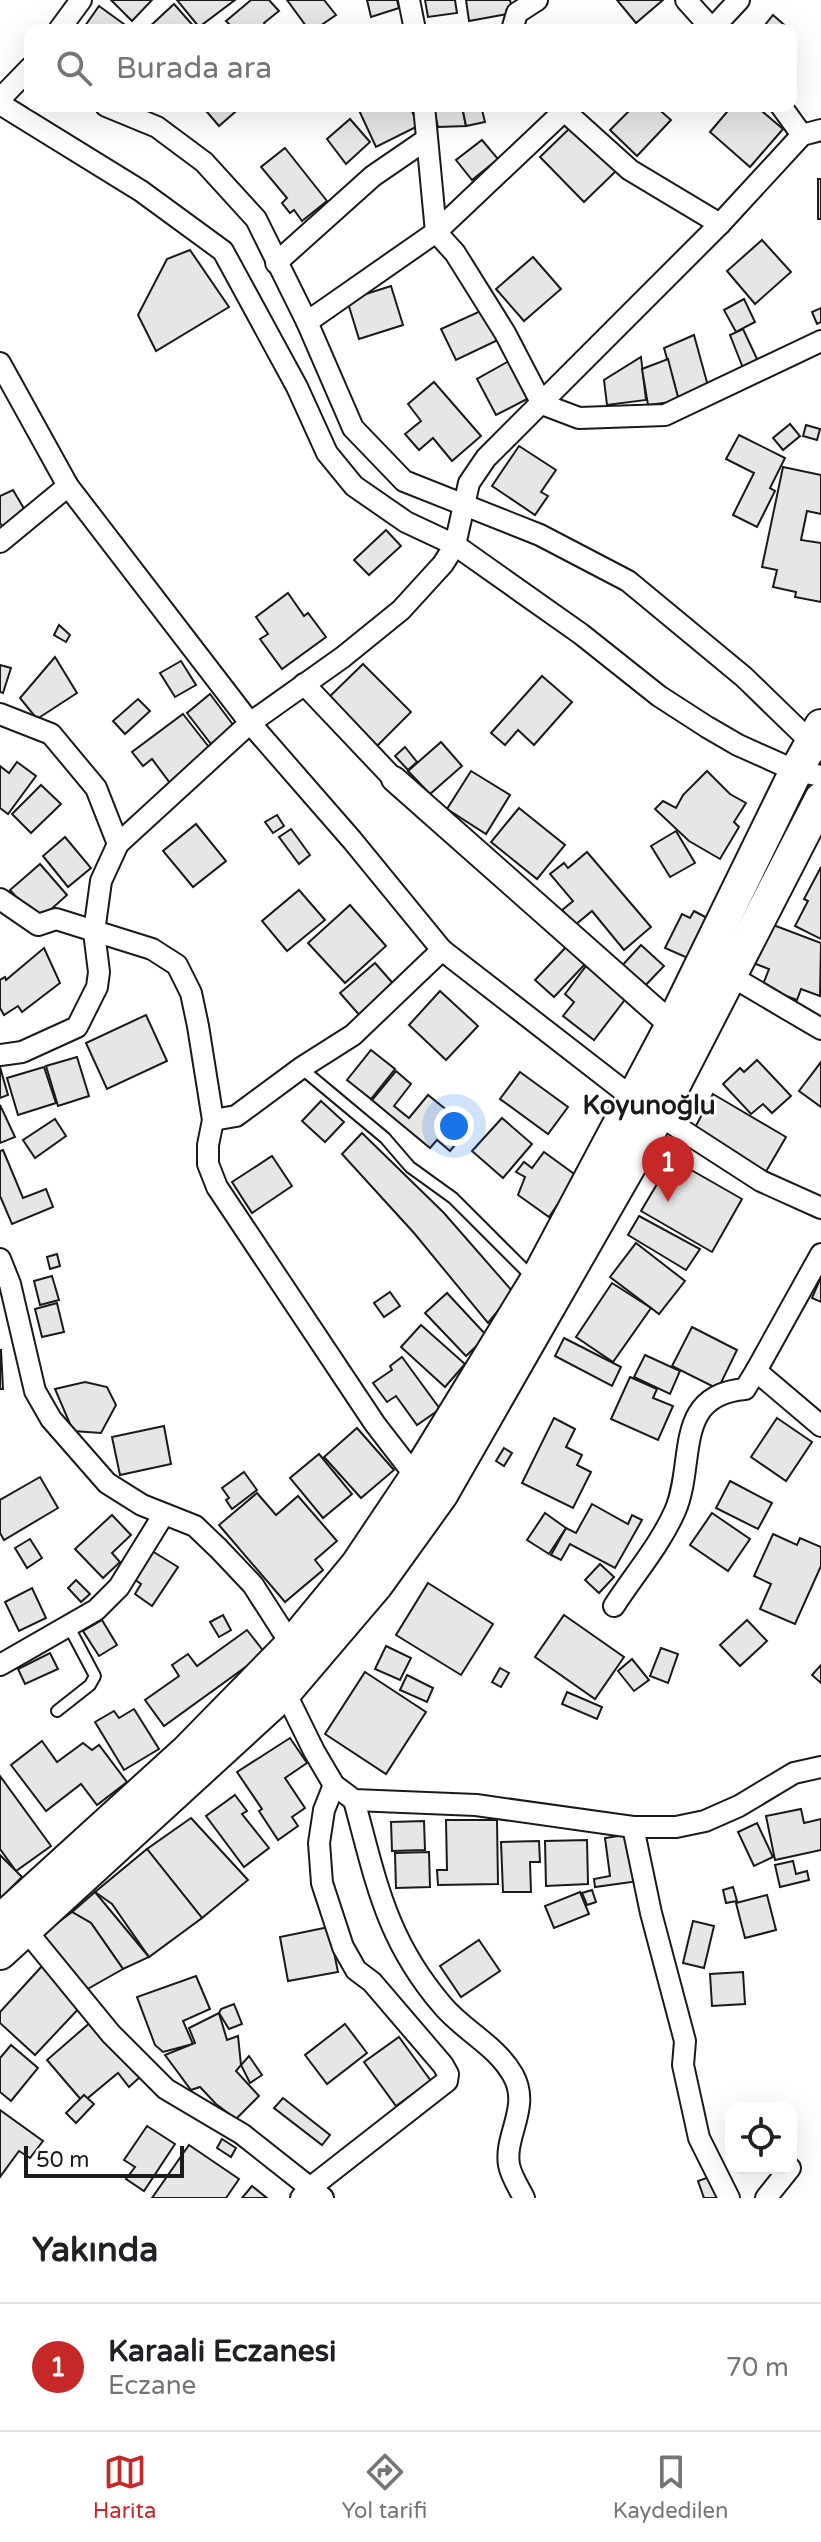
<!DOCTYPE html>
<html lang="tr">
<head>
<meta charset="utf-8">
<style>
  :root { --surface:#fff; --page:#f2f2f2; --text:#202124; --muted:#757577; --line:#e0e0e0; --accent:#c62828 }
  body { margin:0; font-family:"Varela Round",sans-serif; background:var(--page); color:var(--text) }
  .controls { position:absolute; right:24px; bottom:24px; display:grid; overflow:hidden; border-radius:16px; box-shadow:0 8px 32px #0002 }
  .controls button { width:72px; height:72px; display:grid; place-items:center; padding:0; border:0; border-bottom:2px solid var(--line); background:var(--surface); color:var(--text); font:40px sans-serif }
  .scale { position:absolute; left:24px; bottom:20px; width:160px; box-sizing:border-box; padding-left:8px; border:4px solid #1a1a1a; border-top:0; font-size:22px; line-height:28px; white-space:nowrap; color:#1a1a1a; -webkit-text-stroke:6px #fff; paint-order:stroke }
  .you { position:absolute; left:454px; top:1126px; width:28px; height:28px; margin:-20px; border:6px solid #fff; border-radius:50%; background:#1a73e8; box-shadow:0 0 0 12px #1a73e833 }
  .badge { display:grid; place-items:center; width:52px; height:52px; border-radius:50%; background:var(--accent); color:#fff; font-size:26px; font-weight:700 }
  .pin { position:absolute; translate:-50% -66px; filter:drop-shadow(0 2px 4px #0008) }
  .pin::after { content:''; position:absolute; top:42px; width:28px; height:24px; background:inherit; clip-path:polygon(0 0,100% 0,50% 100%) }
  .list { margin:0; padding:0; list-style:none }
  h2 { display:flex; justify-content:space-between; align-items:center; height:104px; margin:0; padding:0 32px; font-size:34px }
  h2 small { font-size:26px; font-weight:400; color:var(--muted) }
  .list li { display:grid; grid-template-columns:52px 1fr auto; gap:24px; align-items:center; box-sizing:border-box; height:128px; padding:0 32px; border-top:2px solid var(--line) }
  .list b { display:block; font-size:30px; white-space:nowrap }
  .list p { margin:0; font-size:26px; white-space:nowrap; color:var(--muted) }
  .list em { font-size:26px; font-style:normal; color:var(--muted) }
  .icon { flex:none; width:44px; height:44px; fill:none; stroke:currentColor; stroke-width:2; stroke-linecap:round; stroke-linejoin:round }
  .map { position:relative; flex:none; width:821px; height:2198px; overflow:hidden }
  .search { position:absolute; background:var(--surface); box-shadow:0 8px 32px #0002; left:24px; right:24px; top:24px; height:88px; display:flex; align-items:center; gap:20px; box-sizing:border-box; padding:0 28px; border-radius:16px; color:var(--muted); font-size:30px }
  .sheet { height:232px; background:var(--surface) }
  nav { display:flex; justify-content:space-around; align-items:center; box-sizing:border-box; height:112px; border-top:2px solid var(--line); background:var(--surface); font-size:22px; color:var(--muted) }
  nav a { display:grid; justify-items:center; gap:4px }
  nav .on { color:var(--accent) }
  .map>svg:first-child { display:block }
</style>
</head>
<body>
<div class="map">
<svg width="821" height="2198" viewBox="0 0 821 2198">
  <rect width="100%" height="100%" fill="#fff"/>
  <g fill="#e6e6e6" stroke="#1a1a1a" stroke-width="2">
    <polygon points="111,0 152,0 132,21"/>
    <polygon points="177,0 235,0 199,27"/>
    <polygon points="251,0 269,0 279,11 264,23 268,30 235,30 226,21"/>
    <polygon points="287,0 324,0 336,15 314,30 309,30"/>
    <polygon points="367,0 397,0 399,8 371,17"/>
    <polygon points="425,0 455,0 457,13 428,17"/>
    <polygon points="466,0 510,0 513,13 469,21"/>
    <polygon points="617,0 663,0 636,23"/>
    <polygon points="174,4 197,30 146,30"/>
    <polygon points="99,6 128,27 125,30 90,30 85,26"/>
    <polygon points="773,15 789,29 788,30 761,30"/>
    <polygon points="213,106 242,106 219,126 207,112"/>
    <polygon points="357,106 410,106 418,126 376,147"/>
    <polygon points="433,106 462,106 466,126 438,127"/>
    <polygon points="462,106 481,106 485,122 466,126"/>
    <polygon points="634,106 655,106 671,120 637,156 610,130"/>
    <polygon points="732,106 756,106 783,129 750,167 710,132"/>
    <polygon points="350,119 370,142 346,164 327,139"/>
    <polygon points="573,125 616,171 584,202 540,157"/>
    <polygon points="482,140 498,159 472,180 456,160"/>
    <polygon points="285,148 327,201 302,221 294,210 290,213 282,203 287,198 261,167"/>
    <rect x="818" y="179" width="3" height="40"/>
    <polygon points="762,240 791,272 755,304 727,271"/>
    <polygon points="190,250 229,307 156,351 138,315 167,259"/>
    <polygon points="533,257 561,289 524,321 496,289"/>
    <polygon points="391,286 403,325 359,339 347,300"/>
    <polygon points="744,299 755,322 736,332 724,310"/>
    <polygon points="821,308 821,322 817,324 812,312"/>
    <polygon points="485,309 500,339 456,360 441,329"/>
    <polygon points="743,329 758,361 743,368 730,335"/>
    <polygon points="694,335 708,386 679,401 664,348"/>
    <polygon points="641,357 646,400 607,405 604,380"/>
    <polygon points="668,359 679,401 648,405 642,369"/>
    <polygon points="509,361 529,398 496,415 477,379"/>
    <polygon points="434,382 481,436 452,461 433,438 419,450 405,434 421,421 408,404"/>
    <polygon points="790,424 800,436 783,450 773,438"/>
    <polygon points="806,425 820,429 817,440 803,436"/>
    <polygon points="739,435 785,458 770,488 775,491 757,527 733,515 754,473 726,459"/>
    <polygon points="519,446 556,470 541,492 548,496 535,515 492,486"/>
    <polygon points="783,467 821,475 821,514 807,511 801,540 821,543 821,602 795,597 796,592 773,587 777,570 762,567"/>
    <polygon points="13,490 26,512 4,529 0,523 0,496"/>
    <polygon points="386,530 401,546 369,575 354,560"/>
    <polygon points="288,593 304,616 308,613 326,637 282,669 260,639 268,634 256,617"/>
    <polygon points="59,625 70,635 66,642 54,635"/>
    <polygon points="55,657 77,693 37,719 20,698"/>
    <polygon points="181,661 196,685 175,697 160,673"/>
    <polygon points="363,664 411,712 371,752 323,703"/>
    <polygon points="0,665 11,668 3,693 0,692"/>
    <polygon points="542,676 572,702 534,745 518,730 505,745 491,733"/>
    <polygon points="210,694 234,726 211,744 187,713"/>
    <polygon points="138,699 150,711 125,734 113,721"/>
    <polygon points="183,714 212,751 170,783 152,759 143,766 132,752"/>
    <polygon points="441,742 462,766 430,794 408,771"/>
    <polygon points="405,747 417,762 408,770 395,756"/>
    <polygon points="17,762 36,776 8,814 0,808 0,766 9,773"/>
    <polygon points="471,771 510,795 486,834 447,809"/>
    <polygon points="707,771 730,794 746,803 734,822 739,827 720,859 689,841 655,809 663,801 676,808 683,795"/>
    <polygon points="41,785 61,804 31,833 12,814"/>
    <polygon points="519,808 565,845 537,879 491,842"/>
    <polygon points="277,815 284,826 273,833 265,822"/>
    <polygon points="196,824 226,861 193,887 163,851"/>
    <polygon points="291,829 310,855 299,864 279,837"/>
    <polygon points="676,831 695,863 670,877 651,846"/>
    <polygon points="65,837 91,868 68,887 43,856"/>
    <polygon points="587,852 651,927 624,950 592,911 575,925 562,910 573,901 550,874 564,863 568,868"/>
    <polygon points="40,864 67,895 38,921 10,890"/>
    <polygon points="821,867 821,939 795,926 808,901 804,899"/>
    <polygon points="299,890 325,920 287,951 262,921"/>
    <polygon points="350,905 386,946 345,983 308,943"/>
    <polygon points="694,911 709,919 690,959 665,948 682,914 690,918"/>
    <polygon points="768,923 821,943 820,996 801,989 797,1000 762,987 769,969 753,963"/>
    <polygon points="568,945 587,962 554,997 535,980"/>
    <polygon points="641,945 664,966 640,991 618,970"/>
    <polygon points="44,948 60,983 22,1012 18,1006 4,1015 0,1008 0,980 5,977 6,980"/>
    <polygon points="375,963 397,988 362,1018 340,993"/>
    <polygon points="586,966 627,997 594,1040 563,1016 574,1002 565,994"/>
    <polygon points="440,991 478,1026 446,1060 409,1025"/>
    <polygon points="146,1015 167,1061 107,1089 86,1043"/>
    <polygon points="371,1050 395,1069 371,1099 347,1080"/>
    <polygon points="77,1057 89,1096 58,1106 46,1066"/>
    <polygon points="757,1060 791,1096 772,1113 763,1104 751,1114 723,1084 740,1068 744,1072"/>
    <polygon points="821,1062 821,1107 799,1091"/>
    <polygon points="0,1067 8,1095 0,1098"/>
    <polygon points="44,1067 56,1103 18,1115 7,1078"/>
    <polygon points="396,1071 411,1084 394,1106 409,1118 428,1095 469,1128 450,1151 437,1140 430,1148 372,1100"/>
    <polygon points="520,1072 568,1107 548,1134 500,1099"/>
    <polygon points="713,1094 786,1137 764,1175 691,1135"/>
    <polygon points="321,1101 344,1122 325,1142 302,1121"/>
    <polygon points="0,1105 15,1137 0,1143"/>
    <polygon points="502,1118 532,1144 503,1178 472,1151"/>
    <polygon points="55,1119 66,1136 35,1158 23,1140"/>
    <polygon points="362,1133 444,1213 513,1292 488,1323 414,1233 342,1154"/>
    <polygon points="3,1150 23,1198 46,1189 53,1207 12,1224 0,1196 0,1151"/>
    <polygon points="544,1152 577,1176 549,1217 518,1195 525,1177 516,1172 524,1162 532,1168"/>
    <polygon points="272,1156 292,1186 252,1213 232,1182"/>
    <polygon points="672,1159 742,1199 712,1252 641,1211"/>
    <polygon points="639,1216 700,1249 686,1270 628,1235"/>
    <polygon points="636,1243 685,1281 659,1314 610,1277"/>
    <polygon points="57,1254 60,1266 50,1269 47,1257"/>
    <polygon points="52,1276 59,1300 40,1305 34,1281"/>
    <polygon points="821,1277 821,1302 812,1298"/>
    <polygon points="612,1283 651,1308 613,1362 576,1337"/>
    <polygon points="390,1292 400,1306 384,1317 374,1303"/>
    <polygon points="447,1293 487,1336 466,1356 425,1313"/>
    <polygon points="57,1303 64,1332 42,1337 35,1309"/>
    <polygon points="421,1325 465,1364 445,1387 401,1347"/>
    <polygon points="692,1327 737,1350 718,1389 672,1366"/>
    <polygon points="564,1338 621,1367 612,1386 555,1356"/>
    <polygon points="0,1350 1,1350 3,1389 0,1389"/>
    <polygon points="645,1355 680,1371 670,1394 634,1377"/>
    <polygon points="402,1357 440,1409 417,1425 396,1396 387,1402 373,1383 392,1370 390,1366"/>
    <polygon points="630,1377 657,1389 653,1398 673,1406 658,1440 611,1419"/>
    <polygon points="85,1382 107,1387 116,1405 101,1433 73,1431 55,1389"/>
    <polygon points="554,1418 575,1429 566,1447 582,1455 577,1465 591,1472 573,1508 522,1483"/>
    <polygon points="777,1418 812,1442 786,1481 751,1457"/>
    <polygon points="164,1426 171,1464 120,1475 112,1437"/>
    <polygon points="357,1428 394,1470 361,1498 324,1457"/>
    <polygon points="504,1448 512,1453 504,1466 496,1461"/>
    <polygon points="319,1454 352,1494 323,1518 290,1478"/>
    <polygon points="244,1472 257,1490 232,1509 226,1500 229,1498 222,1488"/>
    <polygon points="40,1477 58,1508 4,1540 0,1533 0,1500"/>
    <polygon points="730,1481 772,1503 758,1529 716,1508"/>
    <polygon points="257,1493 276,1515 298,1496 337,1541 315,1560 323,1570 285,1602 219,1525"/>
    <polygon points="592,1504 628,1524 632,1515 642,1520 615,1568 570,1544 561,1560 551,1555 566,1528 576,1533"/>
    <polygon points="545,1513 566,1528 549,1554 527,1540"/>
    <polygon points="712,1513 750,1539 728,1571 690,1545"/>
    <polygon points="112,1515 131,1535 112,1553 120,1562 103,1578 75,1549"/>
    <polygon points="773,1534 797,1545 800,1538 821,1547 821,1566 795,1624 760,1609 771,1584 754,1576"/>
    <polygon points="30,1539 42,1558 27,1568 15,1548"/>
    <polygon points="152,1551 178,1567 152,1606 135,1594 141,1584 134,1579"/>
    <polygon points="600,1564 614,1577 599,1593 585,1580"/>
    <polygon points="76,1580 90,1594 81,1602 68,1588"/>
    <polygon points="428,1583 493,1624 461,1675 396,1635"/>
    <polygon points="32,1588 46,1618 19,1631 5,1602"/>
    <polygon points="223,1615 231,1630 219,1637 210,1622"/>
    <polygon points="564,1615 624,1657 595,1699 535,1657"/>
    <polygon points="102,1620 117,1645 99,1656 83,1631"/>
    <polygon points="747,1620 767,1641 740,1666 720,1645"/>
    <polygon points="247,1630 265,1653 164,1726 145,1700 179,1676 172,1665 188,1654 197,1666"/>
    <polygon points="386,1646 411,1658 400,1680 375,1669"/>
    <polygon points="661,1648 678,1654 668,1683 650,1676"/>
    <polygon points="50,1653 58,1669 25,1684 18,1669"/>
    <polygon points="632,1659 649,1680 634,1691 618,1671"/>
    <polygon points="821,1665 821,1683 812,1675"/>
    <polygon points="500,1668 509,1673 501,1687 492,1682"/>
    <polygon points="365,1672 426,1712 386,1774 325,1734"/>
    <polygon points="407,1675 433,1688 427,1702 400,1690"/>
    <polygon points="567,1692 602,1707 597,1719 562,1704"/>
    <polygon points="134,1709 159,1749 124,1770 95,1722 114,1711 119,1718"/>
    <polygon points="290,1738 307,1763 285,1778 305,1808 292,1817 298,1826 278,1840 259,1811 262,1809 237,1772"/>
    <polygon points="42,1741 57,1762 83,1743 92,1750 99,1745 127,1782 97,1805 81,1784 46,1811 11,1765"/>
    <polygon points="0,1776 51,1846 16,1871 0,1849"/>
    <polygon points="235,1795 247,1811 242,1814 269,1848 244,1867 206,1816"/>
    <polygon points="801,1809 804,1823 821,1819 821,1850 775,1860 766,1816"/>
    <polygon points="191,1818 248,1880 202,1918 147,1849"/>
    <polygon points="446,1820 497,1820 498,1884 438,1885 437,1870 447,1870"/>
    <polygon points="424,1821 425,1850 392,1851 391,1822"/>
    <polygon points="757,1823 773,1857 754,1866 738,1832"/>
    <polygon points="632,1834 639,1881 595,1887 594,1879 610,1876 605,1838"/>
    <polygon points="587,1840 588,1884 546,1886 545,1841"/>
    <polygon points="539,1841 540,1862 530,1862 531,1892 503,1892 501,1842"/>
    <polygon points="147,1849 202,1918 149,1957 112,1904 95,1892"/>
    <polygon points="429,1852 430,1887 396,1888 395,1853"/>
    <polygon points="0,1855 22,1877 0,1899"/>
    <polygon points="793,1861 796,1874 807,1871 809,1880 780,1887 775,1865"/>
    <polygon points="733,1887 737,1901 726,1903 723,1890"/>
    <polygon points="592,1890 596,1902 587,1905 582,1893"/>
    <polygon points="95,1892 149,1957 123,1969 91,1923 72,1912"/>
    <polygon points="580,1892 589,1914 554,1928 545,1906"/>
    <polygon points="767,1895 776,1930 745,1938 736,1903"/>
    <polygon points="72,1912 91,1923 123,1969 84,1991 41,1935"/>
    <polygon points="693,1921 714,1926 704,1968 683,1963"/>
    <polygon points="329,1927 338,1972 288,1981 280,1937"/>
    <polygon points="479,1940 500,1971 461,1997 440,1966"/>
    <polygon points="43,1965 84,2003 35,2055 0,2023 0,2012"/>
    <polygon points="743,1972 745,2004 712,2006 710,1974"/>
    <polygon points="196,1976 210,2009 183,2021 193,2044 163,2052 155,2045 137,1997"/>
    <polygon points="234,2004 242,2024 229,2029 219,2013 221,2009"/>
    <polygon points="219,2013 227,2040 238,2036 241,2065 236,2071 259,2096 236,2119 216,2104 200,2087 191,2090 165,2055 195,2043 189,2028"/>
    <polygon points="92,2021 140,2077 129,2087 118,2073 83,2102 47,2060"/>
    <polygon points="345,2024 367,2053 327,2084 305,2055"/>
    <polygon points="399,2037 431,2081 396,2106 364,2062"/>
    <polygon points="11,2045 38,2068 11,2101 0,2092 0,2058"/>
    <polygon points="249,2056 262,2075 250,2083 241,2065"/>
    <polygon points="84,2095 94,2104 76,2123 66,2113"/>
    <polygon points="283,2098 330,2135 322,2145 274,2108"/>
    <polygon points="0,2110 43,2141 30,2158 19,2151 0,2177"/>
    <polygon points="147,2126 175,2144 144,2191 126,2179 135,2167 124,2160"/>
    <polygon points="222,2139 236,2148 231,2157 217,2148"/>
    <polygon points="189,2145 239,2179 226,2198 152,2198"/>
    <polygon points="712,2176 720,2198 704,2198 698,2181"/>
    <polygon points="252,2186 267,2198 242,2198"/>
  </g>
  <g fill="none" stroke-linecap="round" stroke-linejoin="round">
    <defs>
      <g id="service">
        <polyline points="301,1068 385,1138 410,1167 453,1198 533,1278"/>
        <polyline points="57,1711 90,1685 95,1676 69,1627"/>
      </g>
      <g id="minor">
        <polyline points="409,0 415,30"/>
        <polyline points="686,0 713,30"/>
        <polyline points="712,29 739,0"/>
        <polyline points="59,30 81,0"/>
        <polyline points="512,30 517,13 537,0"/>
        <polyline points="0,99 30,68"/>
        <polyline points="0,104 141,191 223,251 297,387 327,453 354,486 406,522 455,545 581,634 659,696 707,727 738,745 796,771 821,776"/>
        <polyline points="106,106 157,127 204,162 256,219 307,322 353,428 404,481 540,535 628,581 744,677 812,743 817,751"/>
        <polyline points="424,106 436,232 455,253 505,333 542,404 579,418 665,415 821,341"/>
        <polyline points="559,106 630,170 720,224"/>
        <polyline points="781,106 802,135"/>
        <polyline points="276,263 373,176 427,139"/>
        <polyline points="307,322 436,232 564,111"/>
        <polyline points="0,363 68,486 250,723 352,840 442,950 634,1099 761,1181 821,1208"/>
        <polyline points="0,542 68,486"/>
        <polyline points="304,684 394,779"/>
        <polyline points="0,714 51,734 96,788 118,844 101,881 94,932 99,972 97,987 77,1027 22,1052 0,1055"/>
        <polyline points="118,844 250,723 343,657 401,610 443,564 455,545 469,483 486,458 720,224 802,135 821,130"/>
        <polyline points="0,899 38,925 56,919 152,949 177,965 191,993 198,1026 213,1120 208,1145 208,1164 217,1187 375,1424 416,1477 425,1483"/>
        <polyline points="731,976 821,1029"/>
        <polyline points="213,1120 236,1116 301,1068 353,1035 442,950"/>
        <polyline points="0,1259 10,1284 35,1391 51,1419 107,1483 142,1505 195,1526 219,1549 253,1585 296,1652"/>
        <polyline points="756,1371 821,1254"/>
        <path d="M614,1606C634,1575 660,1545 675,1511C696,1463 672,1395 745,1389L756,1371L821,1426"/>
        <polyline points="0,1665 96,1610 119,1587 164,1514"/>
        <polyline points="285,1692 314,1751 334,1785 354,1800 476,1805 633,1827 676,1827 705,1821 739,1806 794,1773 821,1767"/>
        <path d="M354,1800C376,1881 386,1940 443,2006C464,2031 496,2045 513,2075C531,2107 504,2135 509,2165C511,2176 519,2188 524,2198"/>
        <polyline points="633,1827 651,1913 685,2041 683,2065 699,2138 729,2198"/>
        <polyline points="25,1929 111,2034 166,2089 242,2134 323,2198"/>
        <polyline points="301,2198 310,2188 447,2081 448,2074 443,2065 372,1982 356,1970 343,1947 322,1883 319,1843 324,1810 334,1785"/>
        <polyline points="766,2198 790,2168"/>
      </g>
      <polyline id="tertiary" points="394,779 672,1025"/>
      <g id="trunk">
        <polyline points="0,1921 187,1751 291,1645 357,1565 416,1477 536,1281 672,1025 796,771 821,726"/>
        <polyline points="0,1953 285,1692 377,1584 441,1495 659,1114 821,799"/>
      </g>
    </defs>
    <use href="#service" stroke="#1a1a1a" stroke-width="14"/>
    <use href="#minor" stroke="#1a1a1a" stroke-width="24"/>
    <use href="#tertiary" stroke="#1a1a1a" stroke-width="28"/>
    <use href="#trunk" stroke="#1a1a1a" stroke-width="36"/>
    <use href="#service" stroke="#fff" stroke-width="10"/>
    <use href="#minor" stroke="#fff" stroke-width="20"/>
    <use href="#tertiary" stroke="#fff" stroke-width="24"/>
    <use href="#trunk" stroke="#fff" stroke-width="32"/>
  </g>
  <g text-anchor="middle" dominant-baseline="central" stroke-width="6" stroke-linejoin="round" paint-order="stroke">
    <g font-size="26" font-weight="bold" fill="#1a1a1a" stroke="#fff">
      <text x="649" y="1105">Koyunoğlu</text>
    </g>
  </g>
</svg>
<div class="controls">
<button><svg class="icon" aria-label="locate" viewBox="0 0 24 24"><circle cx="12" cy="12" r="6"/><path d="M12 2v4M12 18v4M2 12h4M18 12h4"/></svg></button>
</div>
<div class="scale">50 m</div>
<div class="you"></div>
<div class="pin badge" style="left:668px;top:1202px">1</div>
<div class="search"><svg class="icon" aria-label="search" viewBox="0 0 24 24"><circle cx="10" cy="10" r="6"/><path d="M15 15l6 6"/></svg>Burada ara</div>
</div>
<section class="sheet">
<h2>Yakında<small></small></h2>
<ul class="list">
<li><span class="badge">1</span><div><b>Karaali Eczanesi</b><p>Eczane</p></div><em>70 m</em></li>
</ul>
</section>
<nav>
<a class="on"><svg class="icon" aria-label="map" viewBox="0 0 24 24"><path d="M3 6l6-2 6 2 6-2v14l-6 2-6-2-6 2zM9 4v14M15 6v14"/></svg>Harita</a>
<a><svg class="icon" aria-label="directions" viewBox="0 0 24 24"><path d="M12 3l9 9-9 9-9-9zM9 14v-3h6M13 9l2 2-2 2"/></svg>Yol tarifi</a>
<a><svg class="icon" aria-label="saved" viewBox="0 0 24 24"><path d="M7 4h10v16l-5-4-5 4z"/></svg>Kaydedilen</a>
</nav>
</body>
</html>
